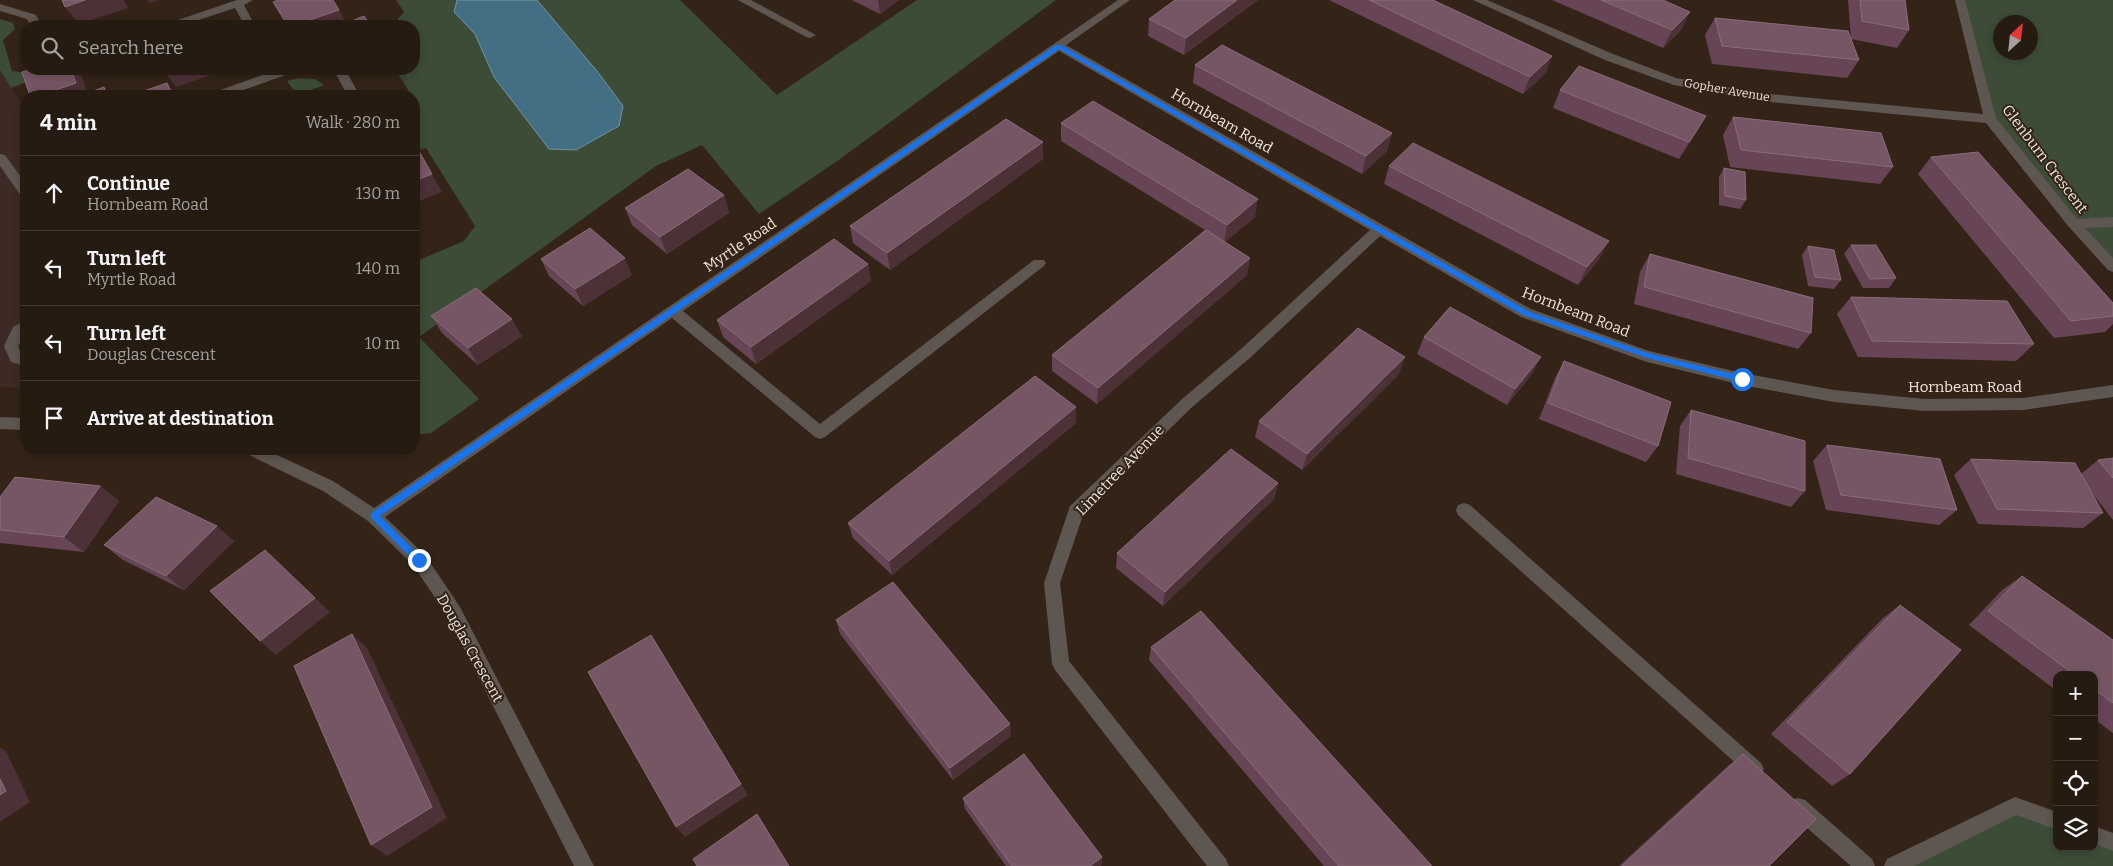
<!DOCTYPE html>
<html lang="en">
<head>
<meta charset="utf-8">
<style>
  :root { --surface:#261b11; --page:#2e241a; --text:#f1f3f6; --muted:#a4a19f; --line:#423931 }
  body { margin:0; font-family:Bitter,serif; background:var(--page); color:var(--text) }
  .controls { position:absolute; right:15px; bottom:15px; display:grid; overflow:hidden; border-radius:10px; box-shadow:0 2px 8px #0003 }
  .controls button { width:45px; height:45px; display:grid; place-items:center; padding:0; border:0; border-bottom:1px solid var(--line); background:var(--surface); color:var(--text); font:25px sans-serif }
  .compass { position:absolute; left:1993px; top:15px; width:45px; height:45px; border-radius:50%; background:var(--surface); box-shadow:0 2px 8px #0003; rotate:27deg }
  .stop { position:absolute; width:15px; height:15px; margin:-11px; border:4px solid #1a73e8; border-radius:50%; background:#fff }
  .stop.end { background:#1a73e8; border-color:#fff; box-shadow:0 1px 5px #0008 }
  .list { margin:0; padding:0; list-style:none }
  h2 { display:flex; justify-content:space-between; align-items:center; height:65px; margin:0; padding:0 20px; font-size:21px }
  h2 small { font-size:16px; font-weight:400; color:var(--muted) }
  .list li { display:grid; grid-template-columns:32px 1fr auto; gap:15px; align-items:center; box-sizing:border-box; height:75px; padding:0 20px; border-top:1px solid var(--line) }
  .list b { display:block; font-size:19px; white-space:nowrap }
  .list p { margin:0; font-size:16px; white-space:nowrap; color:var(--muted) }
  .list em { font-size:16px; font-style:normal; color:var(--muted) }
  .icon { flex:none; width:28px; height:28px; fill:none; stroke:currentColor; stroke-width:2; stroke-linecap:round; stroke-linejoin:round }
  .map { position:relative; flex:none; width:2113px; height:866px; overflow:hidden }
  .search { position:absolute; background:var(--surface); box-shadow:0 2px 8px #0003; left:20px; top:20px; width:400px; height:55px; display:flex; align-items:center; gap:12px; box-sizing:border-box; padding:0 18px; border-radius:20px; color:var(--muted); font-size:19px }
  .panel { position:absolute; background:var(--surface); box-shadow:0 2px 8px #0003; left:20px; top:90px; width:400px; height:365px; border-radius:20px }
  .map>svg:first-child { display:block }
</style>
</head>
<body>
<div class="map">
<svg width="2113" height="866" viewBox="0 0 2113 866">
  <rect width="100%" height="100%" fill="#332417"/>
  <polygon fill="#3d2a24" points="0,70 26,111 26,388 0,387"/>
  <g fill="#3c4c37" fill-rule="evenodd">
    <polygon points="396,0 680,0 777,95 917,0 1056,0 840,159 759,214 702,145 656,166 419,337 479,399 431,433 414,435 414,262 464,241 475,226 426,148 414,152 414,112 420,109 395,69 414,69 414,26 384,26 396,21 404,12"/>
    <path d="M1960,0H2113V267L1990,119ZM2000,22H2030V52H2000Z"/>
    <polygon points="0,19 13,23 15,29 3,40 12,71 27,73 32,80 11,88 0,70"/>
    <polygon points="299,78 315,79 324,85 298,95 299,96 285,96 295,92 287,81"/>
    <polygon points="2015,806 2057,821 2057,847 2094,847 2094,835 2113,842 2113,866 1894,866"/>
  </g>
  <polygon fill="#426f83" stroke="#76929e" points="457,0 537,0 597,71 623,106 619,126 576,150 549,149 494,77 475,34 454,12"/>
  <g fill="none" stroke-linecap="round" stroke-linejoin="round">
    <g fill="#5e5650" fill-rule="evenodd">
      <polygon points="237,0 253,0 244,5 255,26 245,26 235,8 180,26 164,26 166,24"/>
      <polygon points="738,0 751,0 816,35 810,38 806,37"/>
      <polygon points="1118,0 1130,0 1066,45 1531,309 1649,351 1742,373 1834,390 1924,399 2024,398 2113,385 2113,397 2024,410 1924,411 1834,402 1742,385 1647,362 1521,317 1380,236 1251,357 1191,408 1083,515 1060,583 1069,661 1226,859 1229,866 1207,866 1055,670 1052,664 1044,583 1070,506 1181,400 1241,349 1370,230 1059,51 683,311 820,424 1034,260 1044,260 1046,263 1044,266 825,437 820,439 815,437 672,318 385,517 425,555 460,607 594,866 574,866 448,617 413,565 368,521 323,491 245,453 243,449 264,449 333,481 374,508"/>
      <polygon points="1473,0 1487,0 1613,54 1676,78 1760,93 1983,114 1955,0 1965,0 1996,118 2077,219 2113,217 2113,227 2085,228 2113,258 2113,272 2108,270 2069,227 1986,123 1760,101 1674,85 1605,60"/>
      <polygon points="0,4 36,15 42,26 31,26 27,19 0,11"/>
      <polygon points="279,69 296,69 294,72 227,96 210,96 212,93"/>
      <polygon points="333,69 345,69 360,96 348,96"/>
      <polygon points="0,154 5,155 26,184 26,197 21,196 0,166"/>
      <polygon points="26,320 26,332 18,346 21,354 26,355 26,366 11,362 4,346 13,327"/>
      <polygon points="0,417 26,418 26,430 0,429"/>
      <polygon points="1464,503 1470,505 1761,763 1764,769 1761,775 1755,778 1749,775 1458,515 1456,510 1458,505"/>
      <polygon points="2015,797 2057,812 2057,830 2016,815 1914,866 1884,866 1887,859"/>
      <polygon points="1798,798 1805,800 1872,859 1875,866 1851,866 1791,814 1789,807 1791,800"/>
      <polygon points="2094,826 2113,833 2113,851 2094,844"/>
    </g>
  </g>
  <g fill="#674557">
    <polygon points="852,0 899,0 880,14"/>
    <polygon points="1175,0 1258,0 1184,55 1148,36 1149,19"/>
    <polygon points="1329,0 1433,0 1552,56 1545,74 1523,94"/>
    <polygon points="1552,0 1663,0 1682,29 1663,48"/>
    <polygon points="1848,0 1905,0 1909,30 1897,48 1851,39"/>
    <polygon points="1715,18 1859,60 1847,78 1712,64 1705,35"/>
    <polygon points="1195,65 1392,133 1387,151 1362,174 1193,83"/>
    <polygon points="1560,90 1706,116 1696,133 1679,159 1553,108"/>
    <polygon points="1733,117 1893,167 1880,184 1730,167 1723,135"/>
    <polygon points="1061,123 1255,217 1225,242 1250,258 1247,275 1097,404 1052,371 1052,355 1205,230 1061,141"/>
    <polygon points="1931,157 2113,303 2113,324 2105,332 2054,338 1918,174"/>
    <polygon points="1043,159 890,270 853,243 850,226"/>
    <polygon points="1389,166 1600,258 1578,285 1384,184"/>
    <polygon points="1724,168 1746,200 1740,209 1719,205 1719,177"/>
    <polygon points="724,195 729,213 667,254 632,225 625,208"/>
    <polygon points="1851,245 1896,278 1889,288 1863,288 1844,254"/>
    <polygon points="1808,246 1841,280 1834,289 1808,286 1802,255"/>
    <polygon points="1650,254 1811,333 1798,349 1634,304 1640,272"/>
    <polygon points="541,259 632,275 583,306 549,276"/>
    <polygon points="868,264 871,281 756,364 723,337 717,320"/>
    <polygon points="1851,297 2034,344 2016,361 1858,357 1837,314"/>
    <polygon points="431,316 522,336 478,365 442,333"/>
    <polygon points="1424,337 1532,374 1507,405 1417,354"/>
    <polygon points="1564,361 1658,446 1646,462 1539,419 1555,378"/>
    <polygon points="1399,374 1302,470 1255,437 1259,421"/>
    <polygon points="1691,410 1805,491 1791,507 1676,474 1680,426"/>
    <polygon points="1076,423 892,575 853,538 848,523"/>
    <polygon points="1827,445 1957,510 1939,525 1826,510 1813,461"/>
    <polygon points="2113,458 2113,520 2092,493 2103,513 2083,528 1978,524 1954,475 1971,459 2081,474 2098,460"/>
    <polygon points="1278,483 1274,499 1163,606 1116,568 1117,553"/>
    <polygon points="100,486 119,501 84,552 0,543 0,497"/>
    <polygon points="234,541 184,590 123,560 104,545"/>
    <polygon points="2022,576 2113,640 2113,733 2094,719 2094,675 2057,675 2057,691 1969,625 2002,590"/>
    <polygon points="1900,605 1850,774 1832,786 1771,734 1882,619"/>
    <polygon points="836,620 1011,736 953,780 840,634"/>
    <polygon points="1151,647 1432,866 1324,866 1149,660"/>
    <polygon points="1743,754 1769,866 1619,866 1728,766"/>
    <polygon points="963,798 1102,857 1101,866 1006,866 965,809"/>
  </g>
  <g fill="#4c3137">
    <polygon points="85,0 124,0 128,8 79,24 65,7"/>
    <polygon points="147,0 159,0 149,3"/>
    <polygon points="878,0 899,0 880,14"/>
    <polygon points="1237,0 1258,0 1184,55 1186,38"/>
    <polygon points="339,10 348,26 292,26"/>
    <polygon points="1690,12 1682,29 1663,48 1672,30"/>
    <polygon points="367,20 370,26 359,26 357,23"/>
    <polygon points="1552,56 1545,74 1523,94 1530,77"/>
    <polygon points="71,69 76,69 81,75 89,96 38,96"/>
    <polygon points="163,69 229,69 176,87"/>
    <polygon points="167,83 177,96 173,96"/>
    <polygon points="104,87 111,96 107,96"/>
    <polygon points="1706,116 1696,133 1679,159 1689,142"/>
    <polygon points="1392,133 1387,151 1362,174 1366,156"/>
    <polygon points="1043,142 1043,159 890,270 887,253"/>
    <polygon points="432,174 442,192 414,203 414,181"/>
    <polygon points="724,195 729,213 667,254 660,237"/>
    <polygon points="1258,199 1255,217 1224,243 1227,225"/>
    <polygon points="1609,241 1600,258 1578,285 1587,267"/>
    <polygon points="625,258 632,275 583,306 575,289"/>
    <polygon points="1250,258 1247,275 1097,404 1098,388"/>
    <polygon points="868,264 871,281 756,364 751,347"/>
    <polygon points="512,319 522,336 478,365 468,348"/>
    <polygon points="1405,357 1399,374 1302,470 1307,454"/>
    <polygon points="1541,357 1532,374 1507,405 1515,389"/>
    <polygon points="1076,407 1076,423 892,575 889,561"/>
    <polygon points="1278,483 1274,499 1163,606 1165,592"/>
    <polygon points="100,486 119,501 84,552 64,537"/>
    <polygon points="217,526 234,541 184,590 166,576"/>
    <polygon points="281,565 330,612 276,655 260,641"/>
    <polygon points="352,634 367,648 447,818 387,856 371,845"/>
    <polygon points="659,649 748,795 685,837 676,827"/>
    <polygon points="1010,724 1011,736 953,780 950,768"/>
    <polygon points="0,748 6,751 30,802 0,822"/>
    <polygon points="1102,857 1101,866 1090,866"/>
  </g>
  <g fill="#765665" stroke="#896d78">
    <polygon points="62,0 85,0 65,7"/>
    <polygon points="279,0 333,0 339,10 292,26 288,26 273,2"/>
    <polygon points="1175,0 1237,0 1186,38 1149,19"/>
    <polygon points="1369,0 1433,0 1552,56 1530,77"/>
    <polygon points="1601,0 1663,0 1690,12 1672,30"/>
    <polygon points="1860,0 1905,0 1909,30 1862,21"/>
    <polygon points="364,16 367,20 357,23 354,20"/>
    <polygon points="1715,18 1848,31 1859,60 1722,46"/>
    <polygon points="204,24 205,26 197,26"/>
    <polygon points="1222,45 1392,133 1366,156 1195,65"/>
    <polygon points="1579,66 1706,116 1689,142 1560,90"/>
    <polygon points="32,69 71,69 76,83 38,96 30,96 22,72"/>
    <polygon points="167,83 173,96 129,96"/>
    <polygon points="104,87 107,96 82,96 82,95"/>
    <polygon points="1093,101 1258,199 1227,225 1061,123"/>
    <polygon points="1733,117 1881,133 1893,167 1741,150"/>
    <polygon points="1006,119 1043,142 887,253 850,226"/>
    <polygon points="1413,143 1609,241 1587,267 1389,166"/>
    <polygon points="414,144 415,144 432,174 414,181"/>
    <polygon points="1978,152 2113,303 2113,316 2071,321 1931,157"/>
    <polygon points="1724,168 1745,172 1746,200 1725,196"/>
    <polygon points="688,169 724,195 660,237 625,208"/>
    <polygon points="590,228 625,258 575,289 541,259"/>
    <polygon points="1206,230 1250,258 1098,388 1052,355"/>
    <polygon points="834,239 868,264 751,347 717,320"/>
    <polygon points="1851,245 1876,245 1896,278 1870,279"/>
    <polygon points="1808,246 1834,250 1841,280 1815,277"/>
    <polygon points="1650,254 1813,298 1811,333 1644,287"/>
    <polygon points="476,288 512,319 468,348 431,316"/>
    <polygon points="1851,297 2007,301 2034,344 1872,341"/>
    <polygon points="1450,307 1541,357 1515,389 1424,337"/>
    <polygon points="1358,328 1405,357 1307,454 1259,421"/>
    <polygon points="1564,361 1671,402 1658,446 1548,403"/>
    <polygon points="1035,376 1076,407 889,561 848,523"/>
    <polygon points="1691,410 1805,441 1805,491 1688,458"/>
    <polygon points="1827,445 1940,459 1957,510 1841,495"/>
    <polygon points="1231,449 1278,483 1165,592 1117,553"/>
    <polygon points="2113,458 2113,478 2098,460"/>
    <polygon points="1971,459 2075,463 2103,513 1997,509"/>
    <polygon points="15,477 100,486 64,537 0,530 0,497"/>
    <polygon points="156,497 217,526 166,576 104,545"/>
    <polygon points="265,550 315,598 260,641 210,591"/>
    <polygon points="2022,576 2113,640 2113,703 2094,689 2094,675 2075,675 1988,611"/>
    <polygon points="893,582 1010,724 950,768 836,620"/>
    <polygon points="1900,605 1961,650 1850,774 1787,722"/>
    <polygon points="1201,611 1432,866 1339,866 1151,647"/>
    <polygon points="352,634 432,807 371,845 294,666"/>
    <polygon points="651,635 741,784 676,827 588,672"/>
    <polygon points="1024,754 1102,857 1090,866 1012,866 963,798"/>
    <polygon points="1743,754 1816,819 1769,866 1622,866"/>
    <polygon points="0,779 6,791 0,795"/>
    <polygon points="757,814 789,866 697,866 693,859"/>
  </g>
  <polygon fill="#1a73e8" points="1056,45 1061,45 1528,311 1648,353 1742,376 1746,379 1742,382 1647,358 1523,315 1059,49 380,516 422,558 422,563 416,563 371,518 371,513"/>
  <g text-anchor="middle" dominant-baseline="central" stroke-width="4" stroke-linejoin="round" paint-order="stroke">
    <g font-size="12" fill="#efe5dd" stroke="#332417">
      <text transform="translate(1727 90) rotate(10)">Gopher Avenue</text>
    </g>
    <g font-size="15" fill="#efe5dd" stroke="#332417">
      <text transform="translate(1222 121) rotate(30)">Hornbeam Road</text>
      <text transform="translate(2045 159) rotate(53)">Glenburn Crescent</text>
      <text transform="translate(740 245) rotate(-34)">Myrtle Road</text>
      <text transform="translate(1576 312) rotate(21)">Hornbeam Road</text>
      <text x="1965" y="387">Hornbeam Road</text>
      <text transform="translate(1120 470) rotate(-46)">Limetree Avenue</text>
      <text transform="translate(470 648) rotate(61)">Douglas Crescent</text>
    </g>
  </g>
</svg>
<div class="controls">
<button>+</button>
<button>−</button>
<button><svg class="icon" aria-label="locate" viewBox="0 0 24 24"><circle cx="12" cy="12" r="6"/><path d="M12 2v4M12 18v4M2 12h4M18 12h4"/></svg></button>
<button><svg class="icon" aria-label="layers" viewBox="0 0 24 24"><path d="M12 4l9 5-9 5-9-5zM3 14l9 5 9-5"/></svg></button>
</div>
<svg class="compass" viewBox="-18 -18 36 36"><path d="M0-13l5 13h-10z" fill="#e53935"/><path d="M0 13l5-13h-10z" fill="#a4a19f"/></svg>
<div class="stop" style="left:1742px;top:379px"></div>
<div class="stop end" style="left:419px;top:560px"></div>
<div class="search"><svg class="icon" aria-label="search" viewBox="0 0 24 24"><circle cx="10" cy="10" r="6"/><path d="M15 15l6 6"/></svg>Search here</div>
<section class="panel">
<h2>4 min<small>Walk · 280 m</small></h2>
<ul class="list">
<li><svg class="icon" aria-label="ahead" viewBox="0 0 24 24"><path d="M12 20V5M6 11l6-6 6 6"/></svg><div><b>Continue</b><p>Hornbeam Road</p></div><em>130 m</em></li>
<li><svg class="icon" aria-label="left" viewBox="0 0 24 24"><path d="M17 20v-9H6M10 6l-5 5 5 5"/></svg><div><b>Turn left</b><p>Myrtle Road</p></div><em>140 m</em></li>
<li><svg class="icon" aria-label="left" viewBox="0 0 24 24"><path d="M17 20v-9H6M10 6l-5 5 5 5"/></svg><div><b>Turn left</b><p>Douglas Crescent</p></div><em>10 m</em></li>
<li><svg class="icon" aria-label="arrive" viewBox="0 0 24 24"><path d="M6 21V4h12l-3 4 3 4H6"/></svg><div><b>Arrive at destination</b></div></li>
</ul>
</section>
</div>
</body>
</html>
